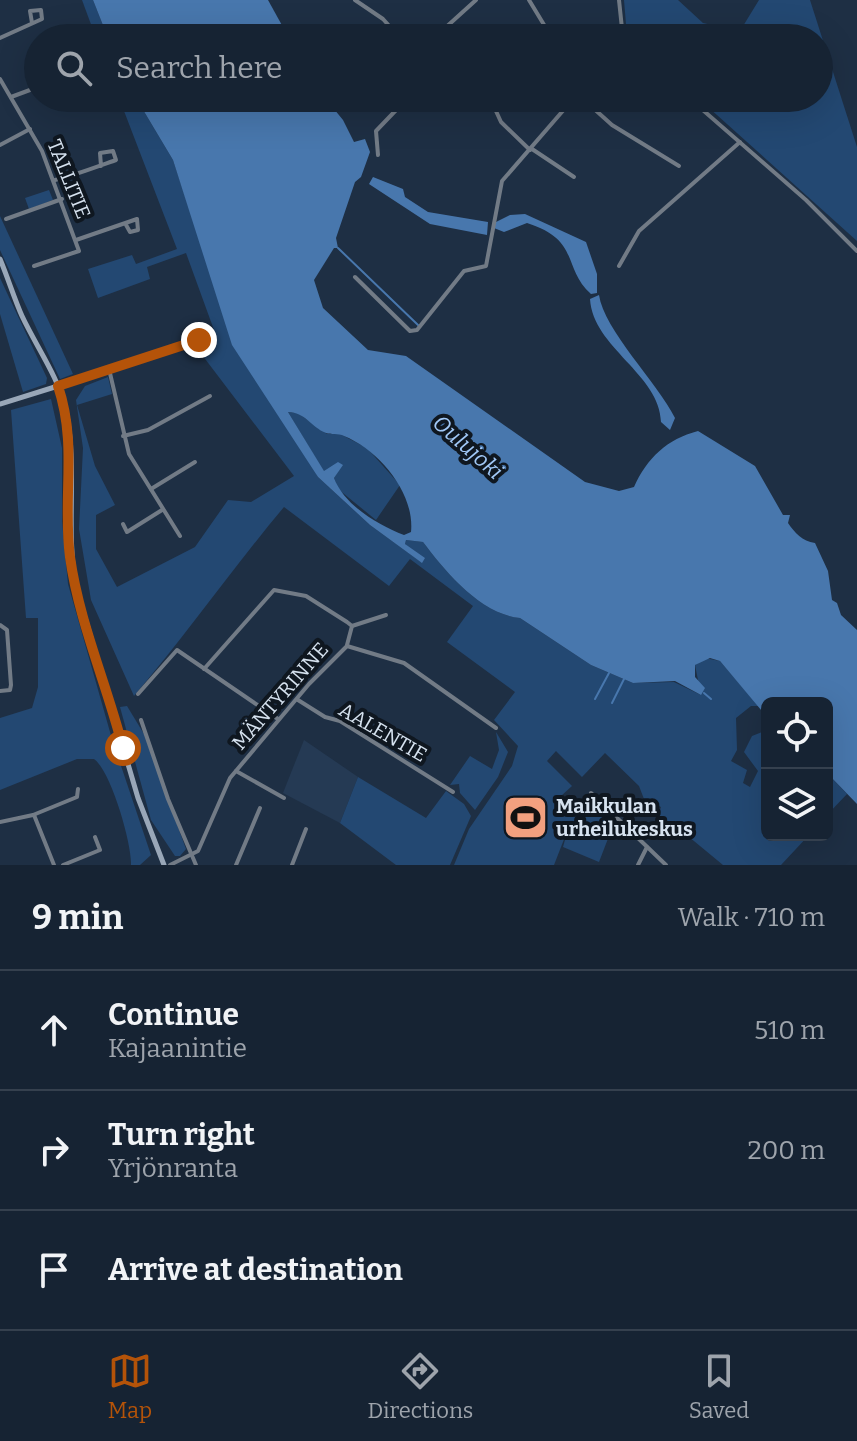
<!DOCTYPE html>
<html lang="en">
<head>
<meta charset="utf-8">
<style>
  :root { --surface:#162333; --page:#232f3f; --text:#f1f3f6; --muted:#9ea4ac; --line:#35404e; --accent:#b45309 }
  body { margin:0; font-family:Bitter,serif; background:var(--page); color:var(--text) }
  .controls { position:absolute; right:24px; bottom:24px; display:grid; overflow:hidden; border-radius:12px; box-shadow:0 8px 32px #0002 }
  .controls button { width:72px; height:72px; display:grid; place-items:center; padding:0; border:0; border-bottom:2px solid var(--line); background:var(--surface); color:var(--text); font:40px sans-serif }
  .stop { position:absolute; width:24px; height:24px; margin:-18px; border:6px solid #b45309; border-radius:50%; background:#fff }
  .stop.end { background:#b45309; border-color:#fff; box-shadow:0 2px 8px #0008 }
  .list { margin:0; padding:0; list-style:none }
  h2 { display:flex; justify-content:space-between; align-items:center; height:104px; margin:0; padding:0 32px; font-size:34px }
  h2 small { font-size:26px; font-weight:400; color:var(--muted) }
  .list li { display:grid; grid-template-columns:52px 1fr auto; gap:24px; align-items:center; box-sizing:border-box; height:120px; padding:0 32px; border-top:2px solid var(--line) }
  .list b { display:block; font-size:30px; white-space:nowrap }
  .list p { margin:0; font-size:26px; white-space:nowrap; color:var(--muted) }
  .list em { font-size:26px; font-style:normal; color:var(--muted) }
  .icon { flex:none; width:44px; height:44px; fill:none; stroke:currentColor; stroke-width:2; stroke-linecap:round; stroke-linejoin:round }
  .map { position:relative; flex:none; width:857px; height:865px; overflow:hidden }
  .search { position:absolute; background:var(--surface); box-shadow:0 8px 32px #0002; left:24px; right:24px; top:24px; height:88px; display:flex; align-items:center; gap:20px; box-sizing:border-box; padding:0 28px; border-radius:44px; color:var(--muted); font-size:30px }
  .sheet { height:464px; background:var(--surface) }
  nav { display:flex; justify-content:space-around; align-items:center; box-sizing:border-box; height:112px; border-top:2px solid var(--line); background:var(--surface); font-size:22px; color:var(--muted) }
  nav a { display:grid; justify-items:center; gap:4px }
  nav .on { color:var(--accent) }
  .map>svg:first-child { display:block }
</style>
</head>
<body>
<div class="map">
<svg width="857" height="865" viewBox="0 0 857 865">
  <rect width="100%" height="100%" fill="#1e2f44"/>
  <polygon fill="#253a54" points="304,740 358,777 340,823 283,793"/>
  <g fill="#234872">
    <polygon points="82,0 93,0 108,38 96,38"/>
    <polygon points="624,0 678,0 703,23 740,31 759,0 810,0 857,147 857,241 698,98 819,98 819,38 635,38 626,24"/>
    <path d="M119,98H136L173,160L202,247L318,477L370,525L421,562L405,544L406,540L423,542C445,571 480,614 520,618L591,665L633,683L674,682L701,695L695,665L705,658L720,661L759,706H751L736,718L737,750L731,761L747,770L743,783L750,787L758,771L744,752L752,736L767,730V835H809L781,865H723L677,827L657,819L661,807L644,799L639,786L605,753L582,777L556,751L547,761L572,786L561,796L591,804L614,823L599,862L563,847L568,829L554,865H454L469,829L512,766L518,746L494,720L515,692L447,642L473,606L410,559L389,586L284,507C232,569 186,635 134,696L91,600L79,529L83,448L76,400L85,386L108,377L112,394L77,405L95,466L115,505L96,515V549L117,587L195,547L228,500L251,502L294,476L193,343L206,341L204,333L214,330L186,253L147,267L150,279L98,298L88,269L132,255L136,264L177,249Z"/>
    <polygon points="49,190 53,200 29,209 25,198"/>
    <polygon points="0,216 73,374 60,379 0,250"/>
    <polygon points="0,278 47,378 46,384 23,392 0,314"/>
    <path d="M51,399L62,448V521L68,584L112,739L151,855L140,865H131C132,844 111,771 94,759H77L0,790V718L32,708L38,687V618H26L11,410Z"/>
    <polygon points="288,412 298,413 327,434 340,434 367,448 400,485 376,520 338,489 334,478 342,465 324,472"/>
    <polygon points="127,706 144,734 186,849 180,856 175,856 151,820 120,707"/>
    <polygon points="496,732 508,752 498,777 475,810 460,793 459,784 450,785 470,756 492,769 499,750"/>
    <polygon points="827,773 847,794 827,815"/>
    <polygon points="358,777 426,818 446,791 464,804 471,816 450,865 396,865 340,823"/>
  </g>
  <g fill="#4877ad" fill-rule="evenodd">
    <polygon points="93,0 268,0 289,38 108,38"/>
    <path d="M136,98H325L343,120L354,142L365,139L370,152L361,177L355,182L336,238L338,248H334L314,280L323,308L368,350L406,356L585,482L619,491L634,487C647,458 667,439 698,431L755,466L783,515H790L788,523C795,533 802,541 815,543L828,571L832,600L837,603L841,615L857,630V804L827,773V703H767V717L720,661L710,658L695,665V677L705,688L701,695L675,681L633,683L591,665L520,618C480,614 445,571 423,542L406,540L405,544L425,558L422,563L370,525L318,477L232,345L173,160ZM288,412C305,412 311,427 326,433C331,435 338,433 344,436C379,450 415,493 411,532L404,535C378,525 344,505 334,478L343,465L338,462L324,471Z"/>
    <polygon points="373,177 403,189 405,197 428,212 488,222 487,235 430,224 372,186 369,184"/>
    <path d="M525,214L586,242L597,274V293L591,294C562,268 581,240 527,223L504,232L494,228V223L510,215Z"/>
    <path d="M599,295C604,330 657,382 675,418L670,430L661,422C660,374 593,348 590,299Z"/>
  </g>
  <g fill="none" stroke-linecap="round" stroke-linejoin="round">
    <g stroke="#4877ad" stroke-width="2">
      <polyline points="338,248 418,325"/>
      <polyline points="704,693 711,699"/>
      <polyline points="595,699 609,673"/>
      <polyline points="612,703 624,679"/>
    </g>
    <g stroke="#727b86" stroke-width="4">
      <polyline points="355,0 383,19 400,38"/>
      <polyline points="529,0 552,38"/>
      <polyline points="619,0 623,38"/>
      <polyline points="0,38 42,19 41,10 30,11 32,23"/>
      <polyline points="434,38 476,0"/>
      <polyline points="0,79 42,151 79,251 34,266"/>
      <polyline points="11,97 38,87"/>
      <polyline points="490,98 501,122 530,150"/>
      <polyline points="582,98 612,125 679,166"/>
      <polyline points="689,98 806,200 857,251"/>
      <polyline points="0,145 30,129"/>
      <polyline points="532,149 574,177"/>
      <polyline points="378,155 376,131 399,107 401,98"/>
      <path d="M55,180C76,175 96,167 116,160L113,151L100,153L101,166"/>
      <polyline points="6,219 62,199"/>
      <polyline points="76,240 137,219 138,230 130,232 125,223"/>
      <polyline points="619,266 639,231 740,142"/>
      <polyline points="355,277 410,331 417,330 464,271 486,266 502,181 574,98"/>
      <polyline points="109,369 129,454 180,536"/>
      <polyline points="58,386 199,340"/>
      <polyline points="123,436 148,430 210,396"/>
      <polyline points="151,489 195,462"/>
      <polyline points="123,524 127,532 162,510"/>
      <polyline points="0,625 7,630 11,685 10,690 0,691"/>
      <polyline points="352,626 386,615"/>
      <polyline points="204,669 274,590 306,596 347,622 352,626 347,645"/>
      <polyline points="138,694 177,650 278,719"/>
      <polyline points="298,700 325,717 340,721 453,792"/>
      <polyline points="141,720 168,799 196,865"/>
      <polyline points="236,771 284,798"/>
      <polyline points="591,793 666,865"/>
      <polyline points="34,815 54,865"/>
      <polyline points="0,822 33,815 77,797 78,789"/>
      <polyline points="63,865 100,850 95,837"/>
      <polyline points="170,865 198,851 230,778 309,684 347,646 404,663 496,728"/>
      <polyline points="236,865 260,808"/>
      <polyline points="292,865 306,829"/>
      <polyline points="638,865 647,847"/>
    </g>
    <g stroke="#99a7b8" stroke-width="5">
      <path d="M0,259C8,278 14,298 22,316C37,348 58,376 66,410C78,469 65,528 76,587L138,798L164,865"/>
      <polyline points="0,404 58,386"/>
    </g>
  </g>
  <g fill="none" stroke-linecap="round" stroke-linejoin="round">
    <path stroke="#b45309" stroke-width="10" d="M123,748C107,685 79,622 70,557C62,498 78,446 58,386L199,340"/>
  </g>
  <defs>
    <symbol id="stadium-square" viewBox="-11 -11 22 22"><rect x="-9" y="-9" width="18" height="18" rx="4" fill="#f2a07f" stroke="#0f1720"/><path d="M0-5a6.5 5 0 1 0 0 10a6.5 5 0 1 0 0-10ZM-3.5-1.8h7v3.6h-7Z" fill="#111"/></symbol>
  </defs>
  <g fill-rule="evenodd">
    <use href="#stadium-square" x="500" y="792" width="51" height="51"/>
  </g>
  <g text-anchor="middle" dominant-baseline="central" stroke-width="8" stroke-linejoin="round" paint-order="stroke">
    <g font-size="20" fill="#d6e2ef" stroke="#0f1720">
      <text transform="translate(69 179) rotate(68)">TALLITIE</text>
      <text transform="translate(280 696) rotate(-49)">MÄNTYRINNE</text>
      <text transform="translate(383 732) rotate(30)">AALENTIE</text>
    </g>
    <g font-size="20" font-weight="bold" fill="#d6e2ef" stroke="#0f1720" text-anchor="start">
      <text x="556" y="806">Maikkulan<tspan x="556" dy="23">urheilukeskus</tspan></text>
    </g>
    <g font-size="22" font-style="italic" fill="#a1c8f6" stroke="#0f1720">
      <text transform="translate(468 447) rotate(41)">Oulujoki</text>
    </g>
  </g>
</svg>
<div class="controls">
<button><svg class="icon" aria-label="locate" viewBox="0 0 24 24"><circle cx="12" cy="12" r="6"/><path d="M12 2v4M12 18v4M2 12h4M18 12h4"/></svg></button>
<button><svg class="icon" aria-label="layers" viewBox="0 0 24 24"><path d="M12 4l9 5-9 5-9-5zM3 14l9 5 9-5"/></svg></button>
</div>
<div class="stop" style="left:123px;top:748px"></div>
<div class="stop end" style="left:199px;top:340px"></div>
<div class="search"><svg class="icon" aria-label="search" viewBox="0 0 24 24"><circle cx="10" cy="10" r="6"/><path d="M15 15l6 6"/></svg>Search here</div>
</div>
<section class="sheet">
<h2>9 min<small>Walk · 710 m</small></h2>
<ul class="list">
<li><svg class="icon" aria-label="ahead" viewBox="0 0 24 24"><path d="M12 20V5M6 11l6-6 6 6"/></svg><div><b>Continue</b><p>Kajaanintie</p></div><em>510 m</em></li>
<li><svg class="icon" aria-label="right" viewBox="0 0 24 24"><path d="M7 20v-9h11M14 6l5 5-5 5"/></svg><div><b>Turn right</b><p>Yrjönranta</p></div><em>200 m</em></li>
<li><svg class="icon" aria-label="arrive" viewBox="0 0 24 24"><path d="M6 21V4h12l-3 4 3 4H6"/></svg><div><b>Arrive at destination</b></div></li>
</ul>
</section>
<nav>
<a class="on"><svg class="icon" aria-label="map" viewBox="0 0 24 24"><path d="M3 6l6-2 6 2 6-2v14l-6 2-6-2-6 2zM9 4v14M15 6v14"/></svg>Map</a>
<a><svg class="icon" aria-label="directions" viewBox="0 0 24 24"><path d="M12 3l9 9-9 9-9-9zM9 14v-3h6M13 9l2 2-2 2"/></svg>Directions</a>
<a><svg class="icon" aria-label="saved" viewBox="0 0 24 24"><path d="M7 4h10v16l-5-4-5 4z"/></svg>Saved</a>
</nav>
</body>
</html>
